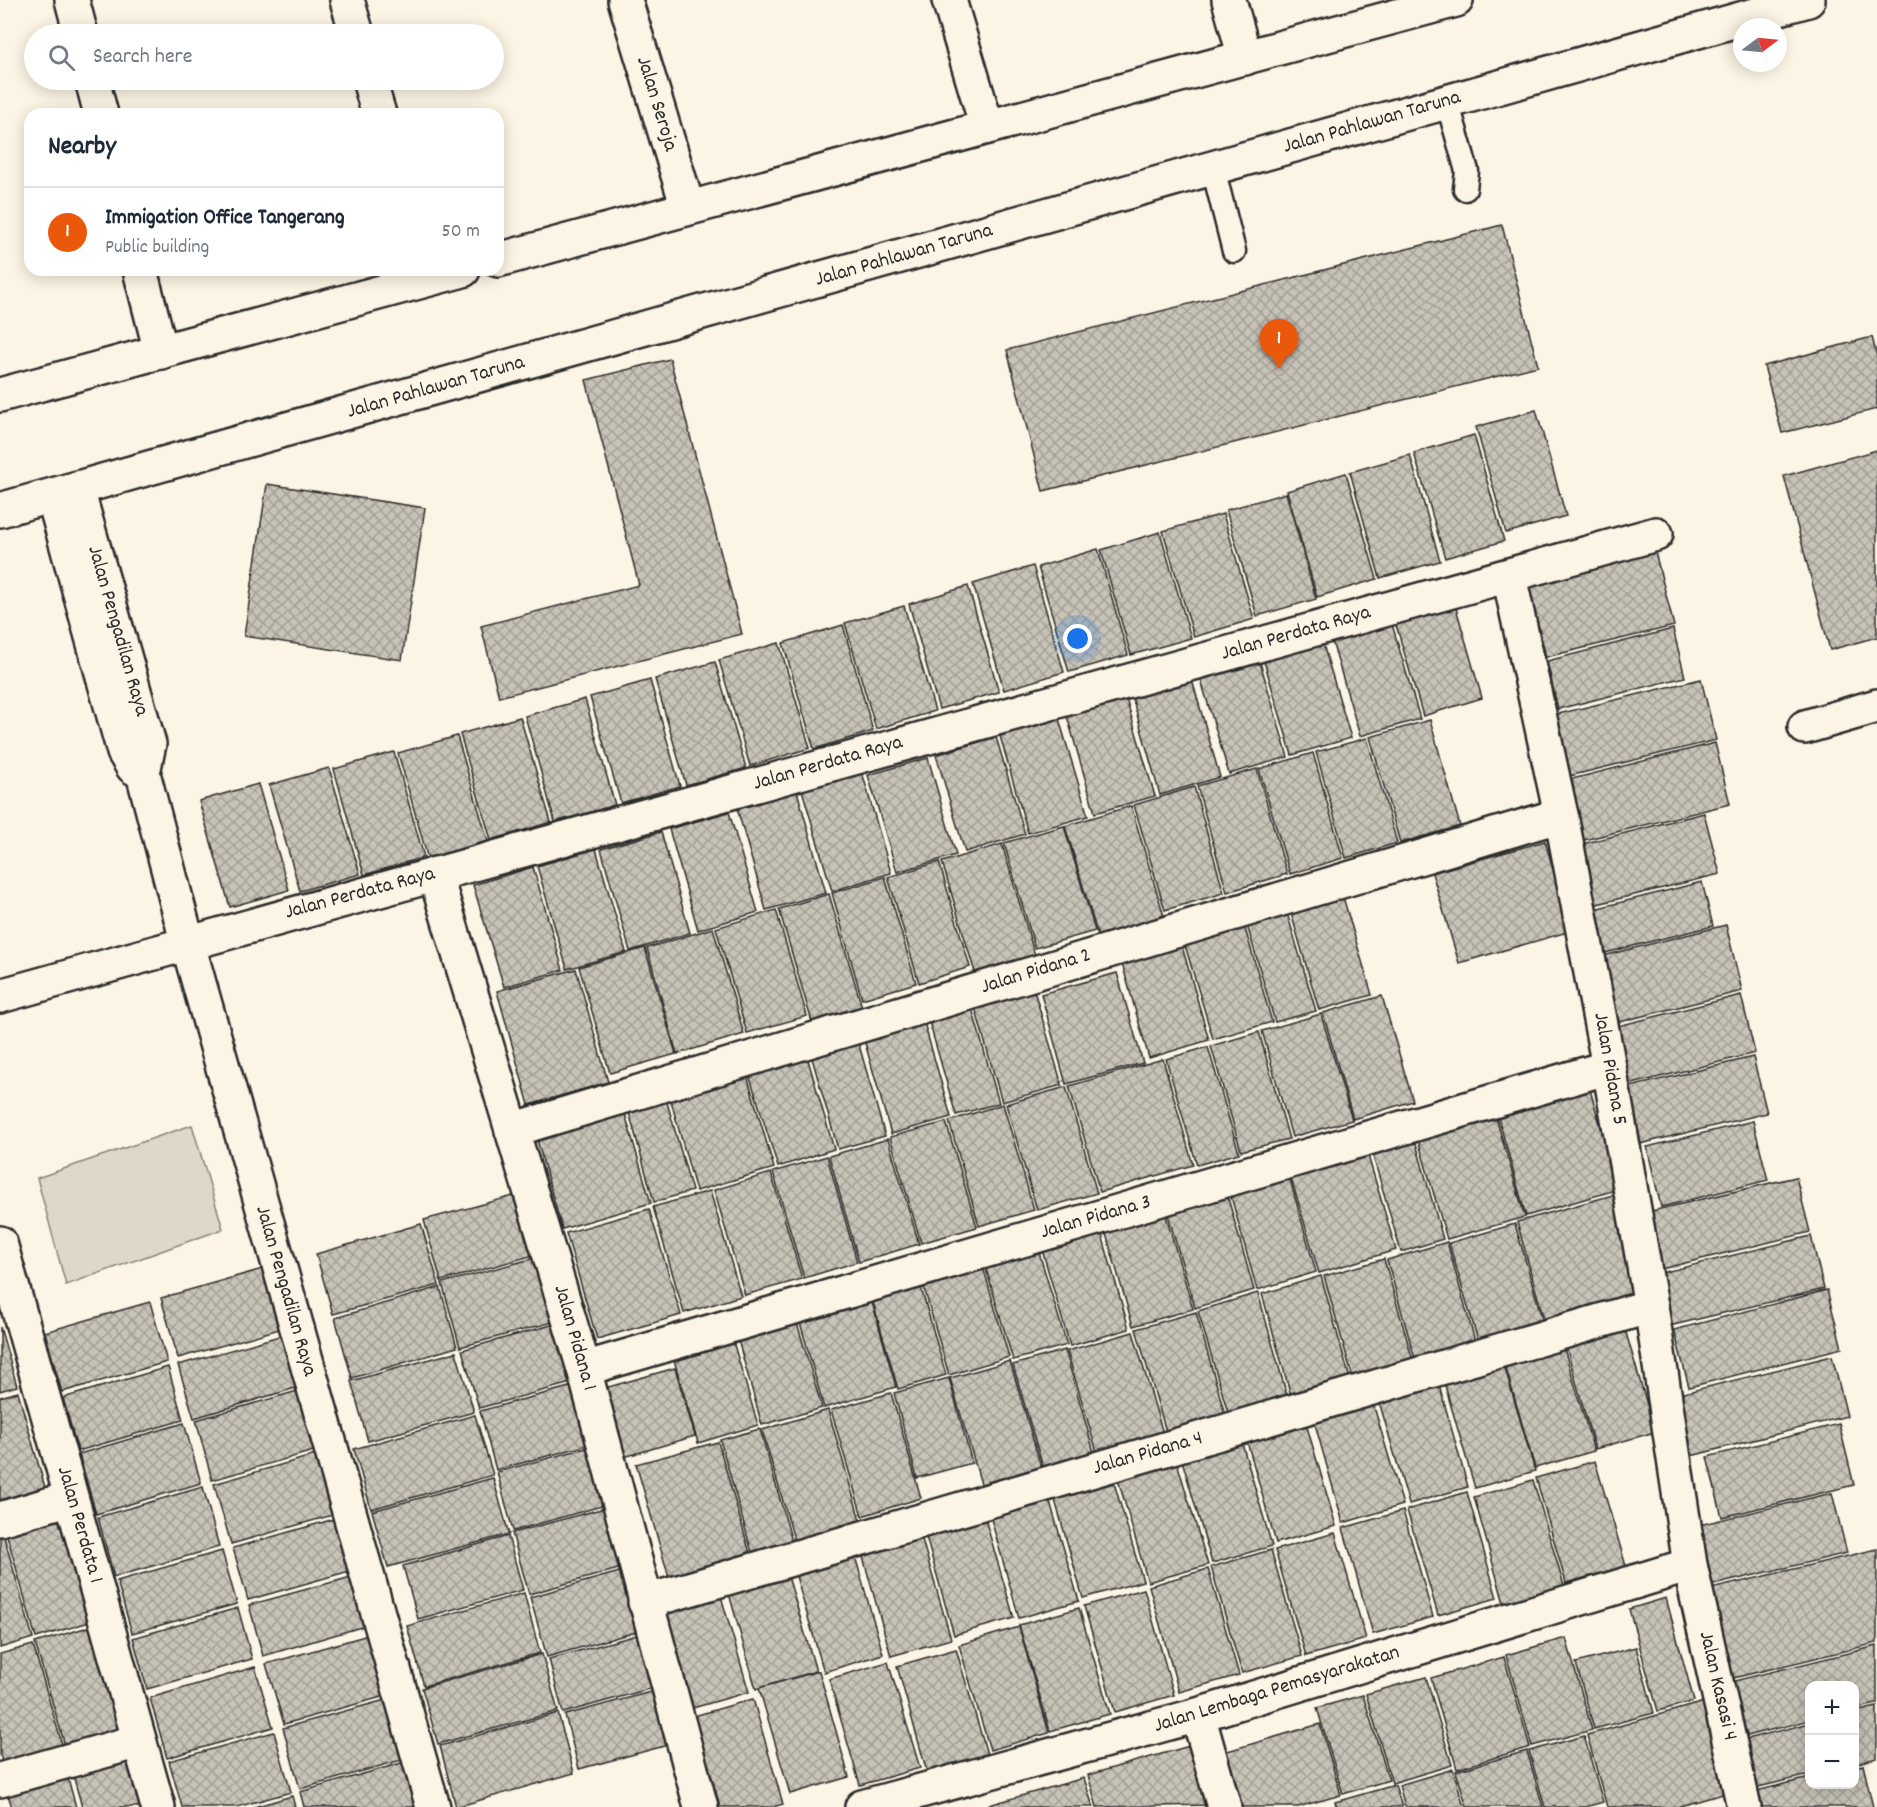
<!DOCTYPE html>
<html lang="en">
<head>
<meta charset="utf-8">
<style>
  :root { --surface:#fff; --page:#f6f6f7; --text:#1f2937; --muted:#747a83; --line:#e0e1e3; --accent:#ea580c }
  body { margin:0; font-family:Dekko,sans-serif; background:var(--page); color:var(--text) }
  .controls { position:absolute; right:18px; bottom:18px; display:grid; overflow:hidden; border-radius:12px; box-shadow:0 3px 15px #0003 }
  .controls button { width:54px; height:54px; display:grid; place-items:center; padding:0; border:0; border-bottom:2px solid var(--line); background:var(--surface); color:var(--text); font:30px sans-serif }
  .compass { position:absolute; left:1733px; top:18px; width:54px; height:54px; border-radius:50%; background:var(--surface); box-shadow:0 3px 15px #0003; rotate:74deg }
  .you { position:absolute; left:1078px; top:639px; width:21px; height:21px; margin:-15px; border:4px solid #fff; border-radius:50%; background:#1a73e8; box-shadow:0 0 0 9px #1a73e833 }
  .badge { display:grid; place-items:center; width:39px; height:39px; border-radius:50%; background:var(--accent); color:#fff; font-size:20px; font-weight:700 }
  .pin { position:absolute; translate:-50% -50px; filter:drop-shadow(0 2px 3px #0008) }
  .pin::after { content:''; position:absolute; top:32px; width:21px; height:18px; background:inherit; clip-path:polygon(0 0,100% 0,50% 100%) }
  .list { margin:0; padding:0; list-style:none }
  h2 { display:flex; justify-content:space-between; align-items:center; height:78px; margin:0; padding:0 24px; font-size:26px }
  h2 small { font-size:20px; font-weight:400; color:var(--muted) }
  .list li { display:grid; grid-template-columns:39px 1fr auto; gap:18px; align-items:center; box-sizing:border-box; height:90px; padding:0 24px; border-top:2px solid var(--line) }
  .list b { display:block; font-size:22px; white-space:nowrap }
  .list p { margin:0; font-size:20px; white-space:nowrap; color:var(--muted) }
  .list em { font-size:20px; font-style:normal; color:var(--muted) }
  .icon { flex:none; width:33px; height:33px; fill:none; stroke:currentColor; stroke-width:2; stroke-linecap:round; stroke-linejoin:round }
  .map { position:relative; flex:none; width:1877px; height:1807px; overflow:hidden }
  .search { position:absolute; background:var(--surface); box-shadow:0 3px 15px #0003; left:24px; top:24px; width:480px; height:66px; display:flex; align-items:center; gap:15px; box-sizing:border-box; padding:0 21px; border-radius:33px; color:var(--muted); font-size:22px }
  .panel { position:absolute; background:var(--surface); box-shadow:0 3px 15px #0003; left:24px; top:108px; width:480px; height:168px; border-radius:18px }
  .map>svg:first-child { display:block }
</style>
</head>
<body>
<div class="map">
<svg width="1877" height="1807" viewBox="0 0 1877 1807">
  <defs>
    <pattern id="building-cross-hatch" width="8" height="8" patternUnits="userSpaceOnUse" patternTransform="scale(1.5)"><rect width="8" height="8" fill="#c8c3b7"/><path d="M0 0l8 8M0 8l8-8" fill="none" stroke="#a39f95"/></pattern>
  </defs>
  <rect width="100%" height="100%" fill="#fcf5e5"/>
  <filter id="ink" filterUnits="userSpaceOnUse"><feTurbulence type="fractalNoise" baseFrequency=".0167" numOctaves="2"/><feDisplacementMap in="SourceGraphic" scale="12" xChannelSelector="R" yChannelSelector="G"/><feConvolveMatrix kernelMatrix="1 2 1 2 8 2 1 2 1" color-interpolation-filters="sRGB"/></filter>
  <g filter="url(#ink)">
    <polygon fill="#ded8ca" stroke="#84827a" stroke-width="1.5" points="192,1125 223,1229 66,1285 37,1178"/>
    <g fill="url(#building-cross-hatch)" stroke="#2b2b2b" stroke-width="1.5">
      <polygon points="1502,225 1538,366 1043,491 1007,350"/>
      <polygon points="1872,337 1877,357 1877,409 1782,433 1764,366"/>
      <polygon points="670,359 742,634 499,697 481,626 639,585 586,380"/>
      <polygon points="1536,410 1566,516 1506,533 1476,427"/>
      <polygon points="1474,435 1504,541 1445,558 1414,453"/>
      <polygon points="1877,450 1877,637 1830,650 1784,476"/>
      <polygon points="1410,455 1440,561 1380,578 1350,472"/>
      <polygon points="1346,473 1377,579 1317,597 1287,491"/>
      <polygon points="267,484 425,508 402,660 244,636"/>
      <polygon points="1286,493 1316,599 1257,616 1226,510"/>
      <polygon points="1223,514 1254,619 1194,637 1163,531"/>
      <polygon points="1160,532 1191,638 1131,655 1101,550"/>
      <polygon points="1098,549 1128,655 1069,672 1038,567"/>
      <polygon points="1655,552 1674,626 1546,657 1528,584"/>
      <polygon points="1033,566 1064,672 1004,690 973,584"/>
      <polygon points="968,586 999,692 939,709 909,604"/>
      <polygon points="1454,601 1482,698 1423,716 1394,618"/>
      <polygon points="904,606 935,711 876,729 845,623"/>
      <polygon points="1391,621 1420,719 1360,736 1331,638"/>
      <polygon points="843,625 873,731 814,749 783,643"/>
      <polygon points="1673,629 1685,677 1558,709 1547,661"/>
      <polygon points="1322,641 1351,738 1292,755 1263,658"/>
      <polygon points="779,643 810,748 750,766 719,660"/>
      <polygon points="1259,659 1288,757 1229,774 1200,677"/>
      <polygon points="715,662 746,768 686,785 655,679"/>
      <polygon points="1701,679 1716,740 1569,776 1554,715"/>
      <polygon points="650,680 680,786 621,803 590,697"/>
      <polygon points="1192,680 1220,777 1160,795 1132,697"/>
      <polygon points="585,699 615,805 555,822 525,716"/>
      <polygon points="1126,699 1155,796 1095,813 1067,716"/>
      <polygon points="520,717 551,822 491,840 460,734"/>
      <polygon points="1059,719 1088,816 1028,833 1000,736"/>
      <polygon points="1430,720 1460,826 1400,843 1370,737"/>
      <polygon points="457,736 488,841 428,859 398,753"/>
      <polygon points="996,737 1025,834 965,852 936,755"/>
      <polygon points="1367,738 1397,843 1346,858 1316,752"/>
      <polygon points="1715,743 1730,804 1584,840 1568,780"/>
      <polygon points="394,752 424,857 364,875 334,769"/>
      <polygon points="1313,753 1343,858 1290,874 1259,769"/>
      <polygon points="928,758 956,855 897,872 868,775"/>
      <polygon points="329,768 360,874 300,891 269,785"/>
      <polygon points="1257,769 1287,874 1227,892 1197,786"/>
      <polygon points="862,772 891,873 832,891 802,790"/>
      <polygon points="258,784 289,890 230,907 199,801"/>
      <polygon points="1194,787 1224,893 1165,910 1134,805"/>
      <polygon points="797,791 826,893 766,910 737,808"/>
      <polygon points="1131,806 1164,916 1098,936 1065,826"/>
      <polygon points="729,812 758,912 698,930 669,829"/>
      <polygon points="1704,813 1720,874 1593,905 1578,845"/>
      <polygon points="1064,826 1095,931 1035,948 1004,843"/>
      <polygon points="661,832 690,933 630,951 601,849"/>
      <polygon points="1545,841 1571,931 1459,963 1432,873"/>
      <polygon points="1002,844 1036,959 976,976 942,862"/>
      <polygon points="596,849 626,952 567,969 537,866"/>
      <polygon points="939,862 970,967 919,983 888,877"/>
      <polygon points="533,867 563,970 504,987 473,885"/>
      <polygon points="885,877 916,983 862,999 832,893"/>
      <polygon points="1702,882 1713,926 1601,954 1590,910"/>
      <polygon points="829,894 862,1007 812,1022 779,909"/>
      <polygon points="1343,897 1372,995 1319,1010 1291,913"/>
      <polygon points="776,910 807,1016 747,1033 716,928"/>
      <polygon points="1287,913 1316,1011 1275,1022 1247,925"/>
      <polygon points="1244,925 1272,1022 1213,1039 1184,942"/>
      <polygon points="1726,925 1742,991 1615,1023 1599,957"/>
      <polygon points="713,928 744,1034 677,1054 647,948"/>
      <polygon points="1181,943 1209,1040 1149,1058 1121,960"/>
      <polygon points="645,948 676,1054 610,1073 579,967"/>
      <polygon points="576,969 608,1082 529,1105 497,991"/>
      <polygon points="1117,973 1143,1063 1066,1084 1041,994"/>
      <polygon points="1033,987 1062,1085 1002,1102 974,1004"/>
      <polygon points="1741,995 1755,1053 1628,1085 1614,1027"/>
      <polygon points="1382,996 1413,1101 1353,1119 1323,1013"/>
      <polygon points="971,1005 999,1103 956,1115 928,1018"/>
      <polygon points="1321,1014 1352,1120 1292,1137 1262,1031"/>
      <polygon points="923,1019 951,1117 891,1134 863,1036"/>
      <polygon points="1259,1032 1289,1139 1241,1151 1211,1046"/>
      <polygon points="857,1038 885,1136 838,1149 810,1051"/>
      <polygon points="1208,1047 1239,1153 1197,1165 1166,1059"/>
      <polygon points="806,1053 834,1149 778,1167 748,1071"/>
      <polygon points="1753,1057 1767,1113 1640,1144 1626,1088"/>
      <polygon points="1163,1059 1193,1165 1100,1192 1069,1086"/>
      <polygon points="746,1072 774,1168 696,1191 669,1094"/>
      <polygon points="1588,1083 1619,1189 1526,1216 1496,1110"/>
      <polygon points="1066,1087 1097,1193 1037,1210 1006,1104"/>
      <polygon points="665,1095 692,1191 654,1202 627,1105"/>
      <polygon points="1003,1104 1034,1210 979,1226 949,1121"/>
      <polygon points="623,1107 651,1203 562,1229 535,1133"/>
      <polygon points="1494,1111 1525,1217 1447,1239 1416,1133"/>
      <polygon points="1753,1121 1768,1180 1661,1207 1647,1147"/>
      <polygon points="946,1122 977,1227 921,1243 890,1137"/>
      <polygon points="1413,1133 1443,1239 1401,1252 1370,1146"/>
      <polygon points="888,1139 919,1244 859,1262 829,1156"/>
      <polygon points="1366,1149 1396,1250 1319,1273 1289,1171"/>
      <polygon points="827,1156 857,1262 804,1278 773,1172"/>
      <polygon points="771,1173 802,1279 745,1295 714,1190"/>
      <polygon points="1288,1173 1316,1272 1257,1290 1229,1189"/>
      <polygon points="1796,1177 1810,1232 1657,1270 1643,1213"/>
      <polygon points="710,1191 741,1296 684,1313 653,1207"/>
      <polygon points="1226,1191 1254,1290 1195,1308 1166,1208"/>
      <polygon points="517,1195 534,1255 441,1281 424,1220"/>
      <polygon points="1613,1195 1640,1292 1544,1320 1517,1222"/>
      <polygon points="649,1209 681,1315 597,1339 566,1233"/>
      <polygon points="1164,1209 1193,1309 1133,1326 1104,1227"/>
      <polygon points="421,1224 439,1285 333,1314 316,1254"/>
      <polygon points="1515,1224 1544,1325 1479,1344 1449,1243"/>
      <polygon points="1100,1228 1129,1329 1070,1346 1041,1246"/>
      <polygon points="1811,1236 1824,1289 1669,1326 1657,1274"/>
      <polygon points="1447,1242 1477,1348 1417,1366 1387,1260"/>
      <polygon points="1037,1246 1067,1345 1013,1360 984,1262"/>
      <polygon points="535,1258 553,1322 460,1347 442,1283"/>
      <polygon points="1384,1259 1414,1364 1354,1382 1324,1276"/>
      <polygon points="982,1263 1009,1357 949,1375 922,1281"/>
      <polygon points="266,1268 283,1328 178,1358 161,1298"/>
      <polygon points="1321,1276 1351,1382 1292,1399 1262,1294"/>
      <polygon points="919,1281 946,1375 898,1389 871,1295"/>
      <polygon points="440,1287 457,1347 352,1378 335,1318"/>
      <polygon points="1827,1290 1842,1348 1689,1387 1674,1330"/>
      <polygon points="1258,1293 1288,1399 1229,1416 1198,1311"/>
      <polygon points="870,1295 896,1387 824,1408 798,1315"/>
      <polygon points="150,1302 167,1362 62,1392 45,1332"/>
      <polygon points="1196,1312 1226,1418 1167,1435 1136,1329"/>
      <polygon points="795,1316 822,1408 762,1425 736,1333"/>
      <polygon points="555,1324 571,1383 479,1408 462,1350"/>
      <polygon points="1624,1326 1655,1432 1595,1449 1565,1343"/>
      <polygon points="0,1327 17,1386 0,1391"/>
      <polygon points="1133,1332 1164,1437 1098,1456 1067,1351"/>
      <polygon points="283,1335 299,1387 194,1418 178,1365"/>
      <polygon points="731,1335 758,1425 698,1443 672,1353"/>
      <polygon points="1563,1345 1594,1451 1535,1468 1504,1362"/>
      <polygon points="1065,1350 1095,1456 1044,1471 1013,1365"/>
      <polygon points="456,1352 474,1412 368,1441 351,1381"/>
      <polygon points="1832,1356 1847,1416 1687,1457 1671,1396"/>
      <polygon points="1010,1361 1041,1467 981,1484 950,1378"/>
      <polygon points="1504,1365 1535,1471 1475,1488 1444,1382"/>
      <polygon points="168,1367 183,1420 78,1451 63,1398"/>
      <polygon points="675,1368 695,1436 624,1457 605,1388"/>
      <polygon points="949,1378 972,1463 917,1478 894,1393"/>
      <polygon points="1438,1381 1468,1487 1409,1504 1378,1398"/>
      <polygon points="573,1386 588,1445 496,1470 480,1411"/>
      <polygon points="301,1390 317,1450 212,1480 196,1420"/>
      <polygon points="18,1392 48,1498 0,1512 0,1397"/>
      <polygon points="891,1393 921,1498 862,1516 831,1410"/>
      <polygon points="1372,1400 1403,1505 1343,1523 1313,1417"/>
      <polygon points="828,1410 861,1523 795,1542 762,1430"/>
      <polygon points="475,1415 493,1475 371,1509 354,1449"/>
      <polygon points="1305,1420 1336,1526 1276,1543 1246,1438"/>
      <polygon points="184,1423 201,1483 96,1514 79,1454"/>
      <polygon points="1839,1424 1854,1485 1722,1517 1707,1457"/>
      <polygon points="760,1429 793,1545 753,1556 720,1440"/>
      <polygon points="1241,1440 1272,1546 1212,1563 1181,1457"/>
      <polygon points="718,1442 751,1557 670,1581 636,1464"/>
      <polygon points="590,1447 605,1505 513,1531 497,1472"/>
      <polygon points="319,1454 336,1514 231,1544 214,1484"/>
      <polygon points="1176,1459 1208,1565 1148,1582 1117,1476"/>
      <polygon points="1595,1461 1626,1566 1566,1583 1536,1478"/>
      <polygon points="1112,1476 1143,1581 1083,1598 1053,1493"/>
      <polygon points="493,1478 509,1534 388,1567 372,1511"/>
      <polygon points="1533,1480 1564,1586 1504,1603 1474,1497"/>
      <polygon points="203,1487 219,1547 114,1577 98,1517"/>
      <polygon points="1467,1492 1497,1598 1438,1615 1407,1510"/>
      <polygon points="1832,1493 1847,1553 1713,1585 1699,1525"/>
      <polygon points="1048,1495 1079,1601 1019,1618 989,1512"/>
      <polygon points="605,1508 622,1568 529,1594 512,1533"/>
      <polygon points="1403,1511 1433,1617 1373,1634 1343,1528"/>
      <polygon points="983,1512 1014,1618 954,1635 924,1530"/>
      <polygon points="66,1515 96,1620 36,1638 6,1532"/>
      <polygon points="338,1518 353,1570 248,1600 233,1548"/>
      <polygon points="3,1533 33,1638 0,1648 0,1534"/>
      <polygon points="920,1533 951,1639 891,1656 861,1550"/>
      <polygon points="1335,1533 1366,1639 1306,1656 1275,1550"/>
      <polygon points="508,1536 523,1590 418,1619 403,1566"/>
      <polygon points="853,1549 883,1654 824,1672 793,1566"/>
      <polygon points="1877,1549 1877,1643 1733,1678 1711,1589"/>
      <polygon points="1271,1550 1302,1656 1242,1673 1211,1567"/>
      <polygon points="222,1551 237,1604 132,1633 117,1581"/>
      <polygon points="785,1566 816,1671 756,1689 726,1583"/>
      <polygon points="1208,1569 1239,1675 1179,1692 1149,1586"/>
      <polygon points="623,1571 639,1631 547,1657 530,1597"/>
      <polygon points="355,1576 368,1625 263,1656 249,1605"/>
      <polygon points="718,1586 749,1692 689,1709 658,1603"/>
      <polygon points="1144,1589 1174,1695 1115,1712 1084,1606"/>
      <polygon points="524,1593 540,1653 424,1686 407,1626"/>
      <polygon points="1666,1598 1694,1701 1658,1711 1629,1609"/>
      <polygon points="238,1608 252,1659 147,1689 133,1638"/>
      <polygon points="1079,1608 1110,1714 1050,1731 1019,1625"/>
      <polygon points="95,1625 125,1731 66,1749 35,1643"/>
      <polygon points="1019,1627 1049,1733 990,1750 959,1645"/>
      <polygon points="372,1634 389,1695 284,1724 266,1664"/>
      <polygon points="641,1634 656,1687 563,1713 549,1659"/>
      <polygon points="1566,1638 1592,1730 1532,1746 1506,1655"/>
      <polygon points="33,1645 64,1751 4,1768 0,1755 0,1654"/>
      <polygon points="1877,1646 1877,1704 1854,1709 1854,1686 1810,1686 1810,1720 1747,1736 1734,1681"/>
      <polygon points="1636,1647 1654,1713 1594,1729 1576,1663"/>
      <polygon points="956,1649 987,1754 927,1772 897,1666"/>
      <polygon points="542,1654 558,1711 438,1744 422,1688"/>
      <polygon points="1504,1657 1530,1747 1457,1769 1431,1678"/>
      <polygon points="888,1662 920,1768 860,1785 829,1679"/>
      <polygon points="255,1667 273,1727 167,1758 150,1698"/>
      <polygon points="819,1671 849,1777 790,1794 759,1688"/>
      <polygon points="1426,1677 1452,1765 1392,1783 1366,1694"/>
      <polygon points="658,1690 672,1744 579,1769 565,1715"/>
      <polygon points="1363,1695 1389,1780 1343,1794 1317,1708"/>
      <polygon points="389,1699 405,1759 300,1789 283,1728"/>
      <polygon points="753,1699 783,1804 773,1807 720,1807 694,1716"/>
      <polygon points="1704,1702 1730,1792 1677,1807 1607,1807 1587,1735"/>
      <polygon points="1877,1707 1877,1758 1854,1764 1854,1712"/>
      <polygon points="558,1713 574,1773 456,1807 440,1746"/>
      <polygon points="1810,1723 1810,1775 1758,1787 1747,1739"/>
      <polygon points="1320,1724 1341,1795 1298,1807 1240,1807 1224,1752"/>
      <polygon points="274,1732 291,1792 237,1807 182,1807 169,1761"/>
      <polygon points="1584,1736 1603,1802 1586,1807 1545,1807 1529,1751"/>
      <polygon points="1193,1745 1211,1805 1097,1807 1088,1775"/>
      <polygon points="1527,1751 1543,1807 1467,1807 1456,1771"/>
      <polygon points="132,1758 147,1807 82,1807 73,1775"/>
      <polygon points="405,1762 417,1807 304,1807 300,1792"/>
      <polygon points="1863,1765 1873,1807 1760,1807 1756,1791 1810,1778 1810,1784 1854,1784 1854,1767"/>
      <polygon points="1453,1769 1464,1807 1405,1807 1399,1785"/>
      <polygon points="67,1775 76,1807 12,1807 7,1792"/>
      <polygon points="1084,1778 1093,1807 982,1807"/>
      <polygon points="1395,1785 1402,1807 1337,1807 1335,1802"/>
      <polygon points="292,1796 295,1807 254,1807"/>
    </g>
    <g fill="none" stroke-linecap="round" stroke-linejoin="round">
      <defs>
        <g id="service">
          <polyline points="1447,101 1467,171 1465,189"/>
          <polyline points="1213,168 1234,251"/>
        </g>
        <g id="minor">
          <polyline points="72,0 81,34"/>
          <polyline points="347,0 357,34"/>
          <polyline points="625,0 688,208"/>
          <polyline points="949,0 987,127"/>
          <polyline points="1229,0 1245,58"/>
          <polyline points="92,80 101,114"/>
          <polyline points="369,80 379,114"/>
          <polyline points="140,270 161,352"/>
          <polyline points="77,489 149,744 143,773 187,941 433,1807"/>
          <polyline points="53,496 124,752 133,767 143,773"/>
          <polyline points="1509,576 1561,815 1609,1067 1651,1306 1690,1565 1744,1807"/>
          <polyline points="1805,727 1877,706"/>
          <polyline points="435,874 584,1369 701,1807"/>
          <polyline points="0,996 1656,534"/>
          <polyline points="512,1130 1561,815"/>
          <polyline points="0,1243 158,1807"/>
          <polyline points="584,1369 1609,1067"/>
          <polyline points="0,1519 71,1498"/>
          <polyline points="645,1602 1651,1306"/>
          <polyline points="1198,1715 1224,1807"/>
          <polyline points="0,1780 139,1741"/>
          <polyline points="862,1807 1198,1715 1690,1565"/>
        </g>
        <g id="secondary">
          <polyline points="498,260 1456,0"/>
          <polyline points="0,395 463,270"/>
          <polyline points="0,510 1808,0"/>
        </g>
      </defs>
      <use href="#service" stroke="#2b2b2b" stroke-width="27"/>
      <use href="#minor" stroke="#2b2b2b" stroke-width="38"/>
      <use href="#secondary" stroke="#2b2b2b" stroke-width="38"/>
      <use href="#service" stroke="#fcf5e5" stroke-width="22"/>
      <use href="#minor" stroke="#fcf5e5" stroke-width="33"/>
      <use href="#secondary" stroke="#fcf5e5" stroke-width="33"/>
    </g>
  </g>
  <g text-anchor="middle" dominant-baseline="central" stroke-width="4.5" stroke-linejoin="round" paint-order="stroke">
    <g font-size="21" fill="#2b2b2b" stroke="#fcf5e5">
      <text transform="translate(656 104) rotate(73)">Jalan Seroja</text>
      <text transform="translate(1372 123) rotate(-16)">Jalan Pahlawan Taruna</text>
      <text transform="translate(904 256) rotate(-16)">Jalan Pahlawan Taruna</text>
      <text transform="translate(436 388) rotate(-16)">Jalan Pahlawan Taruna</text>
      <text transform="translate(117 631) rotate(74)">Jalan Pengadilan Raya</text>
      <text transform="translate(1296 634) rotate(-16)">Jalan Perdata Raya</text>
      <text transform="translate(828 764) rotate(-16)">Jalan Perdata Raya</text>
      <text transform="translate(360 894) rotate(-15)">Jalan Perdata Raya</text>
      <text transform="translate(1036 972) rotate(-17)">Jalan Pidana 2</text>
      <text transform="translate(1609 1069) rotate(80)">Jalan Pidana 5</text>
      <text transform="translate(1096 1218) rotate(-16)">Jalan Pidana 3</text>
      <text transform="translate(285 1291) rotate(74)">Jalan Pengadilan Raya</text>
      <text transform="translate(574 1338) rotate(74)">Jalan Pidana 1</text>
      <text transform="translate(1148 1454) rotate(-16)">Jalan Pidana 4</text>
      <text transform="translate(79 1525) rotate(74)">Jalan Perdata 1</text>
      <text transform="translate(1717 1686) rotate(77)">Jalan Kasasi 4</text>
      <text transform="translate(1277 1690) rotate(-17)">Jalan Lembaga Pemasyarakatan</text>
    </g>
  </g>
</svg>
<div class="controls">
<button>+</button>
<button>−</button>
</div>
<svg class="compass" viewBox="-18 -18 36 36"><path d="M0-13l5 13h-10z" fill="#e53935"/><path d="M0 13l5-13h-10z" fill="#747a83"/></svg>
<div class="you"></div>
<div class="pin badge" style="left:1279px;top:369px">1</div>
<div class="search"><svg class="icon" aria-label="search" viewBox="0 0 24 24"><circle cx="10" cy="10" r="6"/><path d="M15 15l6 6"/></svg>Search here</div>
<section class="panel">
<h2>Nearby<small></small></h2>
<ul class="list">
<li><span class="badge">1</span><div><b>Immigation Office Tangerang</b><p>Public building</p></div><em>50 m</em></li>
</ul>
</section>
</div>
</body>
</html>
